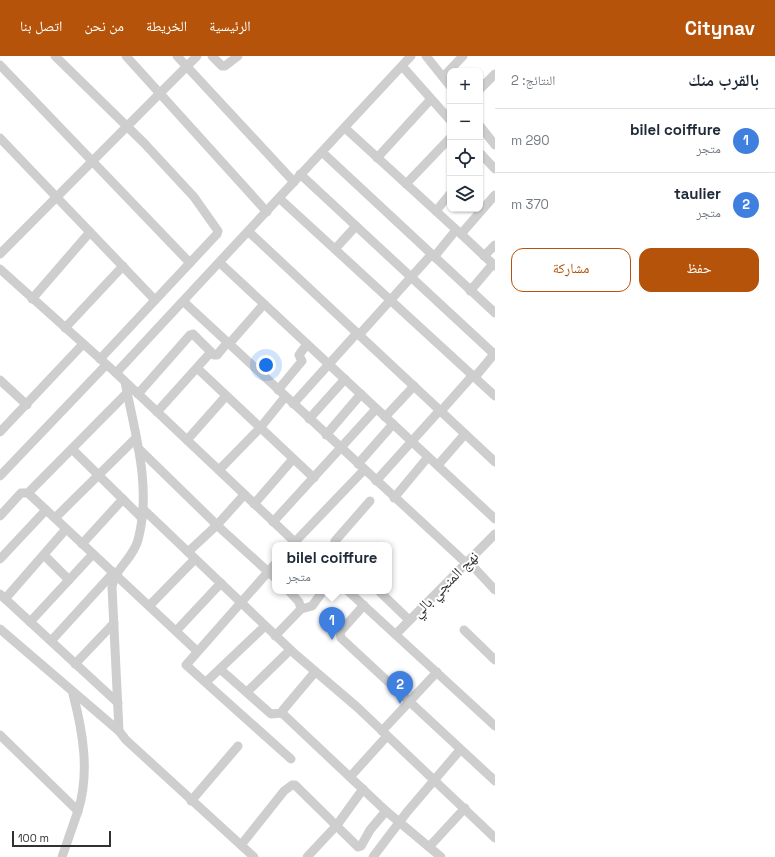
<!DOCTYPE html>
<html lang="ar">
<head>
<meta charset="utf-8">
<style>
  :root { --surface:#fff; --page:#f6f6f7; --text:#1f2937; --muted:#747a83; --line:#e0e1e3; --accent:#b45309 }
  body { margin:0; font-family:"Space Grotesk","Noto Naskh Arabic",sans-serif; background:var(--page); color:var(--text); direction:rtl }
  .controls { position:absolute; right:12px; top:12px; display:grid; overflow:hidden; border-radius:8px; box-shadow:0 1px 3px #0004 }
  .controls button { width:36px; height:36px; display:grid; place-items:center; padding:0; border:0; border-bottom:1px solid var(--line); background:var(--surface); color:var(--text); font:20px sans-serif }
  .scale { position:absolute; left:12px; bottom:10px; width:99px; box-sizing:border-box; padding-left:4px; border:2px solid #313131; border-top:0; font-size:11px; line-height:14px; white-space:nowrap; color:#313131; -webkit-text-stroke:3px #fff; paint-order:stroke }
  .you { position:absolute; left:266px; top:309px; width:14px; height:14px; margin:-10px; border:3px solid #fff; border-radius:50%; background:#1a73e8; box-shadow:0 0 0 6px #1a73e833 }
  .badge { display:grid; place-items:center; width:26px; height:26px; border-radius:50%; background:var(--accent); color:#fff; font-size:13px; font-weight:700 }
  .pin { position:absolute; translate:-50% -33px; filter:drop-shadow(0 1px 2px #0008) }
  .pin::after { content:''; position:absolute; top:21px; width:14px; height:12px; background:inherit; clip-path:polygon(0 0,100% 0,50% 100%) }
  .popup { position:absolute; left:272px; top:486px; width:120px; height:52px; box-sizing:border-box; display:grid; place-content:center; border-radius:8px; background:var(--surface); filter:drop-shadow(0 1px 3px #0005); font-size:13px; white-space:nowrap; color:var(--muted) }
  .popup b { font-size:15px; color:var(--text) }
  .popup::after { content:''; position:absolute; left:50%; top:100%; margin-left:-8px; border:8px solid transparent; border-top-color:var(--surface) }
  .list { margin:0; padding:0; list-style:none }
  h2 { display:flex; justify-content:space-between; align-items:center; height:52px; margin:0; padding:0 16px; font-size:17px }
  h2 small { font-size:13px; font-weight:400; color:var(--muted) }
  .list li { display:grid; grid-template-columns:26px 1fr auto; gap:12px; align-items:center; box-sizing:border-box; height:64px; padding:0 16px; border-top:1px solid var(--line) }
  .list b { display:block; font-size:15px; white-space:nowrap }
  .list p { margin:0; font-size:13px; white-space:nowrap; color:var(--muted) }
  .list em { font-size:13px; font-style:normal; color:var(--muted) }
  .actions { display:flex; gap:8px; padding:12px 16px }
  .actions a { flex:1; padding:9px 0; border:1px solid var(--accent); border-radius:12px; text-align:center; font-size:14px; color:var(--accent) }
  .actions .main { background:var(--accent); color:#fff }
  .icon { flex:none; width:22px; height:22px; fill:none; stroke:currentColor; stroke-width:2; stroke-linecap:round; stroke-linejoin:round }
  .map { position:relative; flex:none; width:495px; height:801px; overflow:hidden; direction:ltr }
  header { display:flex; align-items:center; gap:24px; box-sizing:border-box; height:56px; padding:0 20px; background:var(--accent); color:#fff }
  header strong { font-size:19px }
  nav { display:flex; gap:22px; margin-inline-start:auto; font-size:14px }
  main { display:flex }
  aside { flex:1; background:var(--surface) }
  .map>svg:first-child { display:block }
</style>
</head>
<body>
<header>
<strong>Citynav</strong>
<nav><a>الرئيسية</a><a>الخريطة</a><a>من نحن</a><a>اتصل بنا</a></nav>
</header>
<main>
<aside>
<h2>بالقرب منك<small>النتائج: 2</small></h2>
<ul class="list">
<li><span class="badge" style="background:#3f7fe0">1</span><div><b>bilel coiffure</b><p>متجر</p></div><em>290 m</em></li>
<li><span class="badge" style="background:#3f7fe0">2</span><div><b>taulier</b><p>متجر</p></div><em>370 m</em></li>
</ul>
<div class="actions"><a class="main">حفظ</a><a>مشاركة</a></div>
</aside>
<div class="map">
<svg width="495" height="801" viewBox="0 0 495 801">
  <rect width="100%" height="100%" fill="#fff"/>
  <g fill="none" stroke-linecap="round" stroke-linejoin="round">
    <g stroke="#cecece" stroke-width="9">
      <polyline points="55,0 144,87 194,141 218,175 217,178 100,303"/>
      <polyline points="126,0 267,156"/>
      <polyline points="177,0 294,126"/>
      <polyline points="212,0 222,10 225,10 238,0"/>
      <polyline points="426,0 450,30"/>
      <polyline points="0,9 190,207"/>
      <polyline points="402,10 450,64"/>
      <polyline points="443,21 463,0"/>
      <polyline points="480,33 495,18"/>
      <polyline points="480,70 495,89"/>
      <polyline points="345,72 461,178"/>
      <polyline points="0,82 155,244"/>
      <polyline points="322,96 495,257"/>
      <polyline points="480,97 495,113"/>
      <polyline points="377,102 431,43"/>
      <polyline points="300,118 494,298"/>
      <polyline points="406,128 450,82"/>
      <polyline points="495,139 461,178 495,210"/>
      <polyline points="279,142 495,340"/>
      <polyline points="436,155 450,138"/>
      <polyline points="249,176 495,406"/>
      <polyline points="335,193 356,170"/>
      <polyline points="0,198 197,0"/>
      <polyline points="484,200 495,189"/>
      <polyline points="434,201 456,174"/>
      <polyline points="220,207 495,463"/>
      <polyline points="0,213 116,317 298,489"/>
      <polyline points="470,235 493,208"/>
      <polyline points="32,243 90,176"/>
      <polyline points="184,246 466,507"/>
      <polyline points="65,272 123,210"/>
      <polyline points="359,279 431,199"/>
      <polyline points="229,288 264,248"/>
      <polyline points="197,312 314,422"/>
      <polyline points="116,317 411,0"/>
      <polyline points="475,321 495,297"/>
      <polyline points="0,324 27,349"/>
      <path d="M125,326C135,378 152,431 138,484C133,503 115,512 112,531L119,675L126,684L254,801"/>
      <polyline points="278,334 302,305 299,299 307,288"/>
      <polyline points="138,338 190,279 193,278 214,299 217,299 227,287"/>
      <polyline points="293,348 357,277"/>
      <polyline points="441,355 473,319"/>
      <polyline points="157,356 211,296"/>
      <polyline points="385,361 414,330"/>
      <polyline points="309,363 345,323"/>
      <polyline points="0,376 83,288"/>
      <polyline points="326,379 361,338"/>
      <polyline points="187,384 226,340"/>
      <polyline points="138,392 220,472 275,522"/>
      <polyline points="72,393 142,462"/>
      <polyline points="358,408 393,368"/>
      <polyline points="438,409 465,378"/>
      <polyline points="219,414 260,372 285,341"/>
      <polyline points="0,420 106,309"/>
      <polyline points="376,425 440,354"/>
      <polyline points="28,437 127,337"/>
      <polyline points="394,442 428,401"/>
      <polyline points="254,448 293,403"/>
      <polyline points="143,453 295,598 357,651 495,782"/>
      <polyline points="0,460 21,437 28,437 197,595"/>
      <polyline points="55,462 136,382"/>
      <polyline points="273,466 376,353"/>
      <polyline points="82,488 123,443"/>
      <polyline points="292,489 364,414"/>
      <polyline points="335,489 335,485 370,445"/>
      <polyline points="188,496 217,469 244,439"/>
      <polyline points="44,499 69,524"/>
      <polyline points="0,503 46,454"/>
      <polyline points="468,505 495,534"/>
      <polyline points="275,508 186,609 291,703"/>
      <polyline points="348,535 495,670"/>
      <polyline points="379,535 409,564"/>
      <polyline points="0,538 118,647"/>
      <polyline points="5,543 66,473"/>
      <polyline points="150,549 195,503"/>
      <polyline points="364,549 340,576 341,582 495,725"/>
      <polyline points="301,553 312,550 323,535"/>
      <polyline points="30,566 93,498"/>
      <polyline points="0,573 119,675"/>
      <polyline points="464,574 495,604"/>
      <polyline points="176,575 221,527"/>
      <polyline points="396,578 495,478"/>
      <polyline points="275,580 301,553 299,546 289,535"/>
      <polyline points="51,585 114,516"/>
      <polyline points="75,608 114,567"/>
      <polyline points="220,613 271,658 282,657"/>
      <polyline points="315,616 283,654 283,658 386,755 441,801"/>
      <polyline points="206,626 265,570"/>
      <polyline points="247,636 290,594"/>
      <polyline points="382,675 437,616"/>
      <path d="M0,679L78,755C90,717 83,676 73,638"/>
      <polyline points="350,721 387,680"/>
      <polyline points="191,745 238,690"/>
      <polyline points="241,789 284,735 292,729 295,729 358,791 361,790 370,774 386,755"/>
      <polyline points="429,791 465,752"/>
      <polyline points="62,801 78,755"/>
      <polyline points="307,801 337,769 363,733"/>
      <polyline points="373,801 407,756 460,694"/>
    </g>
  </g>
  <g text-anchor="middle" dominant-baseline="central" stroke-width="4" stroke-linejoin="round" paint-order="stroke">
    <g font-size="15" fill="#313131" stroke="#fff">
      <text transform="translate(445 528) rotate(-45)">نهج المنجي بالي</text>
    </g>
  </g>
</svg>
<div class="controls">
<button>+</button>
<button>−</button>
<button><svg class="icon" aria-label="locate" viewBox="0 0 24 24"><circle cx="12" cy="12" r="6"/><path d="M12 2v4M12 18v4M2 12h4M18 12h4"/></svg></button>
<button><svg class="icon" aria-label="layers" viewBox="0 0 24 24"><path d="M12 4l9 5-9 5-9-5zM3 14l9 5 9-5"/></svg></button>
</div>
<div class="scale">100 m</div>
<div class="you"></div>
<div class="pin badge" style="left:332px;top:584px;background:#3f7fe0">1</div>
<div class="popup"><b>bilel coiffure</b>متجر</div>
<div class="pin badge" style="left:400px;top:648px;background:#3f7fe0">2</div>
</div>
</main>
</body>
</html>
